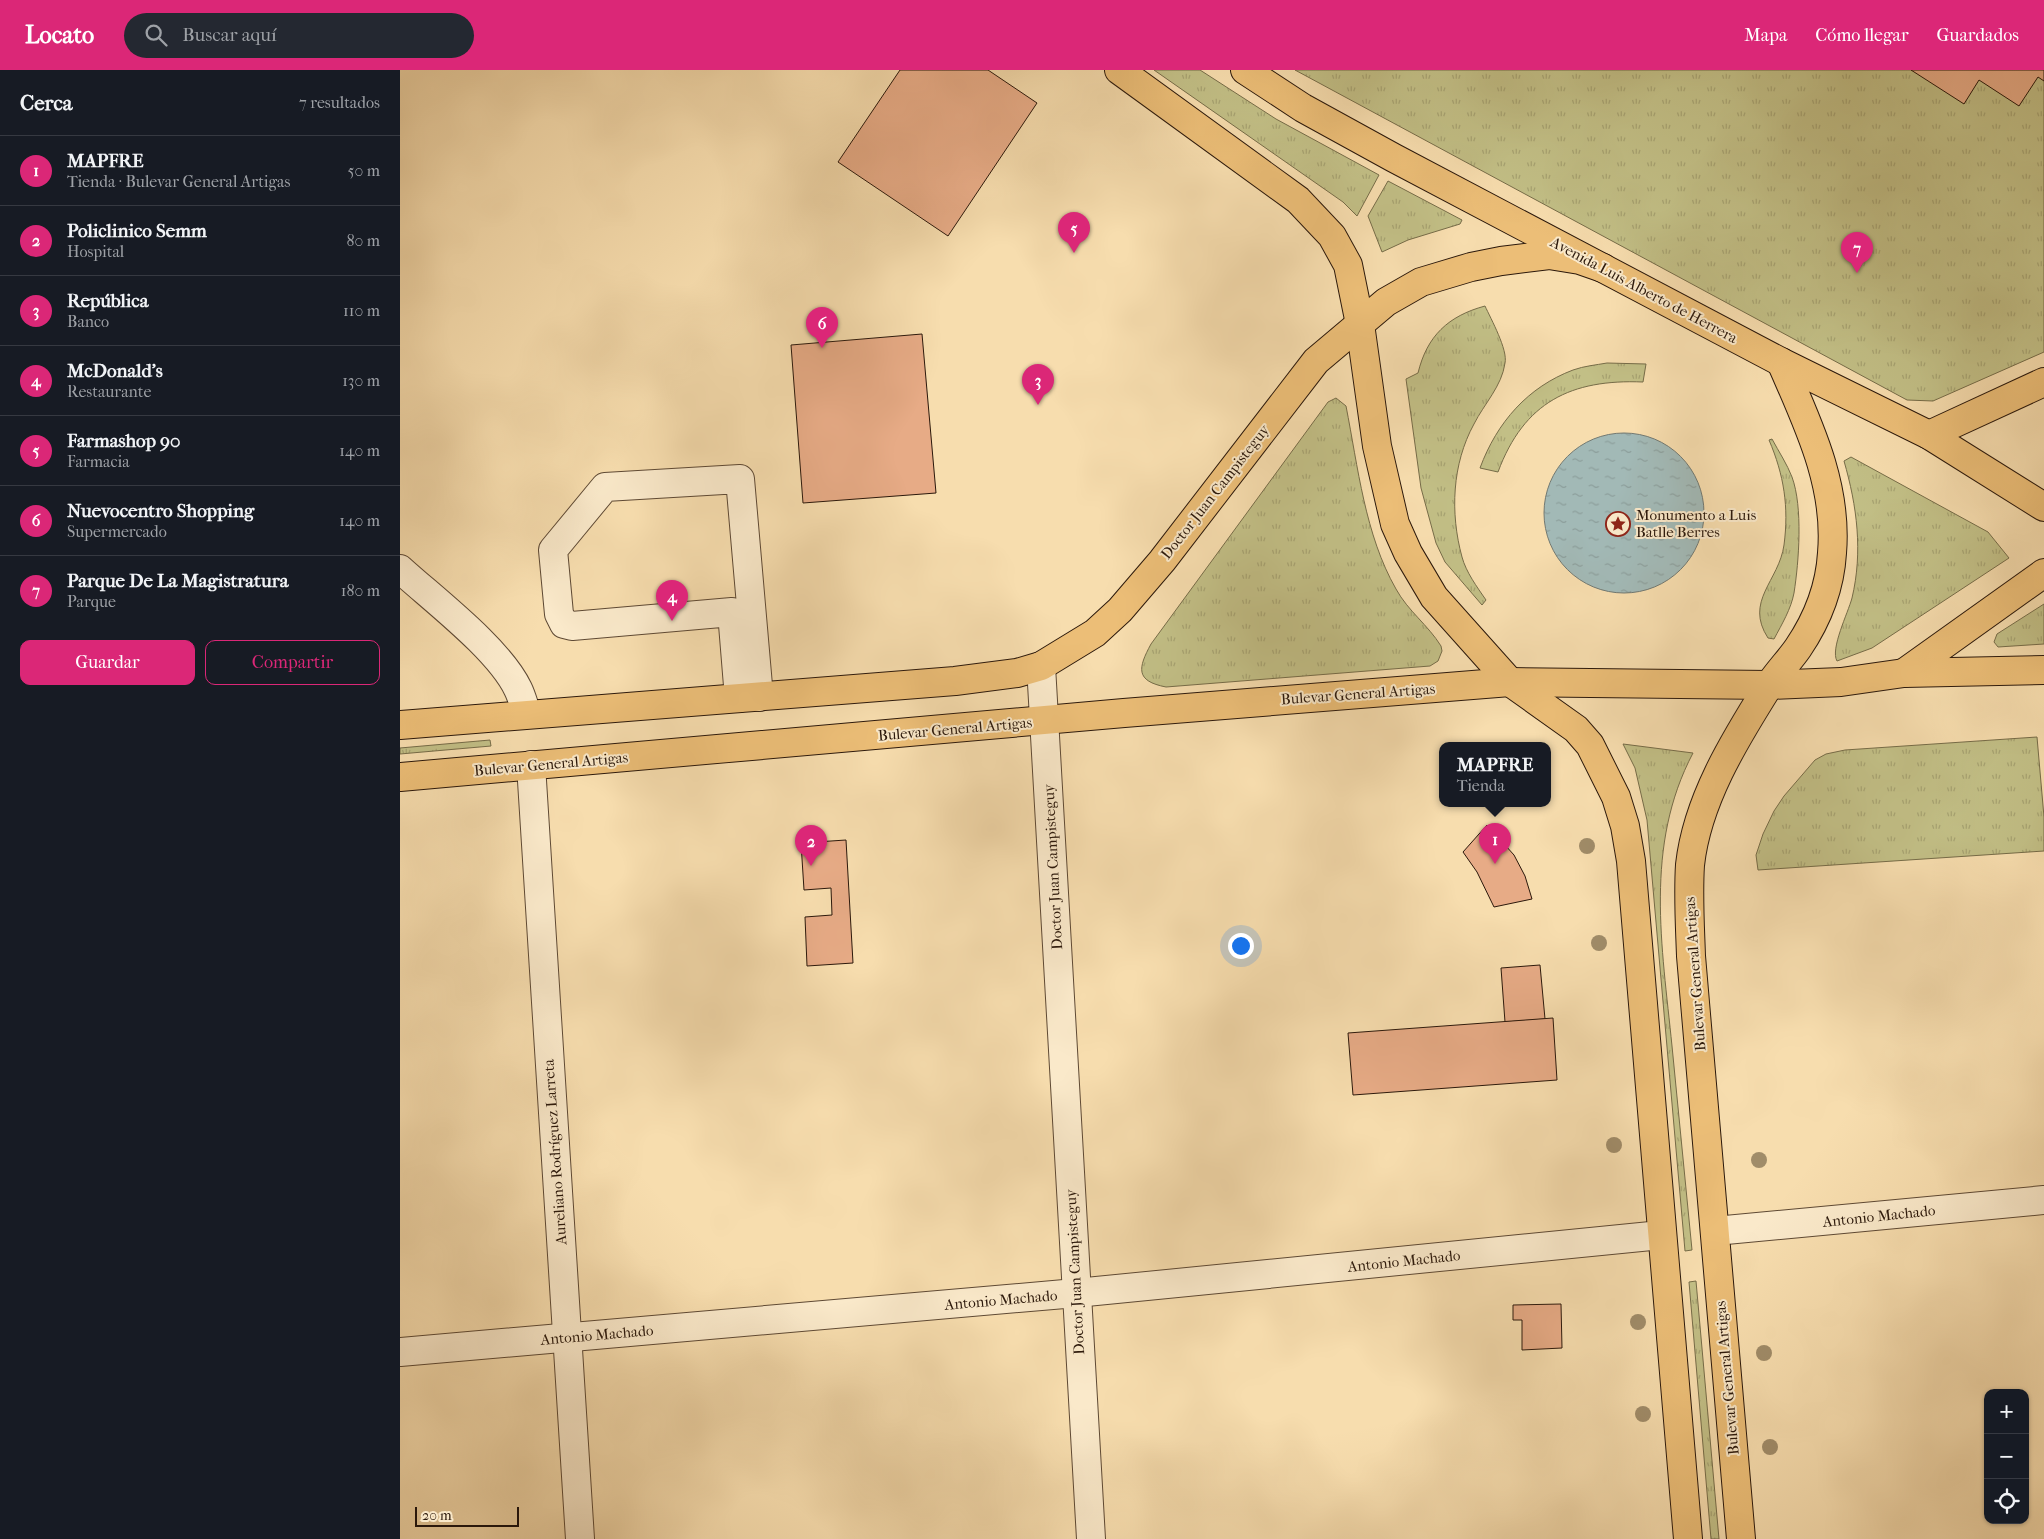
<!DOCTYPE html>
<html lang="es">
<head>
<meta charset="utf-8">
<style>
  :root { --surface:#171b24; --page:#242831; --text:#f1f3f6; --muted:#9ea1a6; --line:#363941; --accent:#db2777 }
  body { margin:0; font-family:"IM FELL French Canon",serif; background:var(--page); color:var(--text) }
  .controls { position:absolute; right:15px; bottom:15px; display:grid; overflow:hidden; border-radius:10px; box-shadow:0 1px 4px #0004 }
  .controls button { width:45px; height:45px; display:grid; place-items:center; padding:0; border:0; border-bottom:1px solid var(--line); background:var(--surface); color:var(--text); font:25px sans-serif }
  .scale { position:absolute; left:15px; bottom:12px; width:104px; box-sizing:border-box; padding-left:5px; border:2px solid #2b180b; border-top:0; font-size:14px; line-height:18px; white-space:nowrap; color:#2b180b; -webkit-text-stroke:4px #fae9ca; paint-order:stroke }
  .you { position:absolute; left:840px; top:875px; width:18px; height:18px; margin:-12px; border:4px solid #fff; border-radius:50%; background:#1a73e8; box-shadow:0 0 0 8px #1a73e833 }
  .badge { display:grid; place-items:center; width:32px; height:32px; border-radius:50%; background:var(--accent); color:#fff; font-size:16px; font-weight:700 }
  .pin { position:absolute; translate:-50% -41px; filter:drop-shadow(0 1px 2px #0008) }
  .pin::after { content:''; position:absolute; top:26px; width:18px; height:15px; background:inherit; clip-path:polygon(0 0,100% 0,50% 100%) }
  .popup { position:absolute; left:1039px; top:672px; width:112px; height:65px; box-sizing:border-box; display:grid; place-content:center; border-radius:10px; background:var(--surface); filter:drop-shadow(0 1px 4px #0005); font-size:16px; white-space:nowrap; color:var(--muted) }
  .popup b { font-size:19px; color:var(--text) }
  .popup::after { content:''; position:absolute; left:50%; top:100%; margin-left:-10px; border:10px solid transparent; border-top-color:var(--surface) }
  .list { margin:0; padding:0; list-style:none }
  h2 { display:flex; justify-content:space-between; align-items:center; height:65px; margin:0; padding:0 20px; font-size:21px }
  h2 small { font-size:16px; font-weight:400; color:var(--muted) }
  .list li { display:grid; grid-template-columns:32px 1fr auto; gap:15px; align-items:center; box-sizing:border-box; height:70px; padding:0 20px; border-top:1px solid var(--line) }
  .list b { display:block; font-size:19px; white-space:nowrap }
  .list p { margin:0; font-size:16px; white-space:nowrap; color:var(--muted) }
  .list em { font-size:16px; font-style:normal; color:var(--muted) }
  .actions { display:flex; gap:10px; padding:15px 20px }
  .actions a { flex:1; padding:11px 0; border:1px solid var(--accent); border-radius:10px; text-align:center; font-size:18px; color:var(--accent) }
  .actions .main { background:var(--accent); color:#fff }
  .icon { flex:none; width:28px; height:28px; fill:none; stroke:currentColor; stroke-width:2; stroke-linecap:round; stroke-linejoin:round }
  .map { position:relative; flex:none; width:1644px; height:1469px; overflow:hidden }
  header { display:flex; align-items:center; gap:30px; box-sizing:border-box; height:70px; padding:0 25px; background:var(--accent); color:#fff }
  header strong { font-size:24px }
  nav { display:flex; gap:28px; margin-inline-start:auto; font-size:18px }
  .search { width:350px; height:45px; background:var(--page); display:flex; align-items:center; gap:12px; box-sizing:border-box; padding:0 18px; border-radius:28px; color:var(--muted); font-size:19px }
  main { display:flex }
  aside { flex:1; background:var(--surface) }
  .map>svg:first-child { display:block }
</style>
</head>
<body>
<header>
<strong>Locato</strong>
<div class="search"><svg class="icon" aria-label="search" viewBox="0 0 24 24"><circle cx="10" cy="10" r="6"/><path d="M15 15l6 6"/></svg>Buscar aquí</div>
<nav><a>Mapa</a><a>Cómo llegar</a><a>Guardados</a></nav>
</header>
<main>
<aside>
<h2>Cerca<small>7 resultados</small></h2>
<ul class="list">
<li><span class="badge">1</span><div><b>MAPFRE</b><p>Tienda · Bulevar General Artigas</p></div><em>50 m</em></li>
<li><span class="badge">2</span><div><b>Policlinico Semm</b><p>Hospital</p></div><em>80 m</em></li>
<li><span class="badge">3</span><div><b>República</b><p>Banco</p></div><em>110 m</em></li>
<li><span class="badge">4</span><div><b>McDonald's</b><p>Restaurante</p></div><em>130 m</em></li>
<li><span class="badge">5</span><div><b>Farmashop 90</b><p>Farmacia</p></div><em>140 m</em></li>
<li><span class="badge">6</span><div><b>Nuevocentro Shopping</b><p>Supermercado</p></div><em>140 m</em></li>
<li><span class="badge">7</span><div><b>Parque De La Magistratura</b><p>Parque</p></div><em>180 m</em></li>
</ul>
<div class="actions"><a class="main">Guardar</a><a>Compartir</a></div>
</aside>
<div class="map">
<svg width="1644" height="1469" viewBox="0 0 1644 1469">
  <defs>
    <pattern id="grass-tufts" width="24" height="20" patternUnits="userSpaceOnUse" patternTransform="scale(1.25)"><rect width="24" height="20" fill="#c2bf86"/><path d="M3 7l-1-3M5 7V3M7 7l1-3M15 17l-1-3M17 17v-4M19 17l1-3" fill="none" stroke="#a7a372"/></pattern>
    <pattern id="water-ripples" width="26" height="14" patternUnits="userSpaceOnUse" patternTransform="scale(1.25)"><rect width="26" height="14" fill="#a2b9b6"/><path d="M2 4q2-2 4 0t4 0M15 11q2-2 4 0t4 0" fill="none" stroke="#8c9e9b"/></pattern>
  </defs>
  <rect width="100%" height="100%" fill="#f7ddae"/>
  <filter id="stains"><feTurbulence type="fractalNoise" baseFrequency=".004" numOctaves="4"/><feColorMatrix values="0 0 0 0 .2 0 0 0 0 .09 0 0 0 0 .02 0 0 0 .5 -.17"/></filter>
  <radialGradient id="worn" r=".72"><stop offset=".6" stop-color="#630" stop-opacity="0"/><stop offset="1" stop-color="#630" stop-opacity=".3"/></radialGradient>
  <g fill="url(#grass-tufts)" stroke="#766c48">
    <polygon points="754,0 800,0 876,49 979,105 957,146 943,132"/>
    <polygon points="895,0 1644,0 1644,282 1533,331 1507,330"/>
    <polygon points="988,111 1062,150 1060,154 1008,170 982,182 968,146"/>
    <path d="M1085,236C1091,249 1108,280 1105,293C1102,316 1084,334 1074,354C1052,394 1050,443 1062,487C1066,502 1077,517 1086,530L1082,535L1045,492L1036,473L1021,418L1006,309L1018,303C1027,266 1048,246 1085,236Z"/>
    <path d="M1207,293L1246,294L1243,312C1171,309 1124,332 1098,402L1080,398C1097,352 1128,317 1173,300C1184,296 1196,295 1207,293Z"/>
    <path d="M936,328L946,336C958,397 965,465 996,519C1008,541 1028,555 1041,576L1042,581L1038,591L1030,596L766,617C735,611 738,598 751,574L928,332Z"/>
    <path d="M1372,369C1379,382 1387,394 1392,407C1403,437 1399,491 1394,523C1391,539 1382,554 1374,569L1368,568C1344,531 1379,511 1384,475C1389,437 1384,405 1369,370Z"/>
    <path d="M1451,387L1588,462L1609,488L1472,578L1437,591C1430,579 1448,543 1452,528C1463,482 1457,436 1444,391Z"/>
    <polygon points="1644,534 1644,574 1598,577 1594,572 1597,564"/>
    <polygon points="1637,667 1644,747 1644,781 1358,800 1356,785 1363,764 1374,741 1384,726 1415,690 1426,684 1445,680"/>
    <polygon points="90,670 91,676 0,684 0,678"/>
    <path d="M1223,674L1293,683C1244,776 1262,876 1272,976C1279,1044 1285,1112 1292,1180L1285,1181L1247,750L1235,698Z"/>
    <polygon points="1296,1211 1319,1469 1311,1469 1289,1212"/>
  </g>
  <circle fill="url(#water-ripples)" stroke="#727972" cx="1224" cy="443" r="80"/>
  <g fill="#e7ab86" stroke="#2b180b">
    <polygon points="500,0 588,0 637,33 548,166 438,92"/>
    <polygon points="1511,0 1644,0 1644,11 1638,7 1619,36 1579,10 1564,34"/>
    <polygon points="522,264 536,423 403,433 391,275"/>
    <polygon points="1087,755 1114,785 1125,806 1132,829 1094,837 1077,802 1063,782"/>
    <polygon points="446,770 453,893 407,896 405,847 432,845 431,818 404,820 401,773"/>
    <polygon points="1140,895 1145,949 1105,952 1101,898"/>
    <polygon points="1153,948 1157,1010 953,1025 948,963"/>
    <polygon points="1161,1234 1162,1278 1122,1280 1122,1250 1113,1250 1113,1235"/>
  </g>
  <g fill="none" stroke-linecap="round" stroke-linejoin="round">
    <defs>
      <g id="minor">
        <path d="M0,499C34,530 99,579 118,619C122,627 124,636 127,644"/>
        <polyline points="641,596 691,1469"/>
        <polyline points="339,628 332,542 172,556 164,554 159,544 153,480 205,417 340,409 359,627"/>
        <polyline points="131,695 180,1469"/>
        <polyline points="1315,1161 1644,1130"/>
        <polyline points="0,1282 676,1223 1261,1165"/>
      </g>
      <g id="major">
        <polyline points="719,0 898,130 932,166 948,195 960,254 977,376 995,454 1008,483 1034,527 1110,612 1176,659 1190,675 1216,727 1225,756 1231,791 1288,1469"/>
        <polyline points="845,0 903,38 994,88 1381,292 1529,365 1644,437"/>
        <polyline points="1529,365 1644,312"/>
        <polyline points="1504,603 1644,503"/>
        <polyline points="0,655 555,611 617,603 641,596 695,563 720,540 762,491 916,291 986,232 1021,212 1071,197 1101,191 1149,185 1180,190 1203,198"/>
        <polyline points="0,707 724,643 1110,612 1369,615 1441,612 1504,603 1644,600"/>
        <path d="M1341,1469L1291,886C1290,856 1288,826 1290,795C1297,731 1334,671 1368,617C1377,603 1389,591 1398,578C1417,550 1430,517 1432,483C1438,414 1407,352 1381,292"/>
      </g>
    </defs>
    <use href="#minor" stroke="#5e4934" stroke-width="30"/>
    <use href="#major" stroke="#2b180b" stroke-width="30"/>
    <use href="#minor" stroke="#fae9ca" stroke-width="28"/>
    <use href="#major" stroke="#ecbe77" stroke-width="28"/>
  </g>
  <g fill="#a08c69">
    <circle cx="1187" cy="776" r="8"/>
    <circle cx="1199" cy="873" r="8"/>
    <circle cx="1214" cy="1075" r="8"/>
    <circle cx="1359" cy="1090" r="8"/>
    <circle cx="1238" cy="1252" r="8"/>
    <circle cx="1364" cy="1283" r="8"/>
    <circle cx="1243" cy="1344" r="8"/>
    <circle cx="1370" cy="1377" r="8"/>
  </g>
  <defs>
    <symbol id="sight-ring" viewBox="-11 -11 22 22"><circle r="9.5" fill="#fae9ca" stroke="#8f2418" stroke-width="1.5"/><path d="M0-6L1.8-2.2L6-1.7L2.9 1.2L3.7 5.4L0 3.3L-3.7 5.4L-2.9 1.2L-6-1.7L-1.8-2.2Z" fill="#8f2418"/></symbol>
  </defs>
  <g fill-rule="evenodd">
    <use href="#sight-ring" x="1204" y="440" width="28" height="28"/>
  </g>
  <g text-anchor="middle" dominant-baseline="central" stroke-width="4" stroke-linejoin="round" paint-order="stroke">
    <g font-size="15" fill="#2b180b" stroke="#fae9ca">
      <text transform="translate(1244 220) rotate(28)">Avenida Luis Alberto de Herrera</text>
      <text transform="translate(815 422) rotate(-52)">Doctor Juan Campisteguy</text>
      <text transform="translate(958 624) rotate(-4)">Bulevar General Artigas</text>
      <text transform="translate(555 659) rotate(-5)">Bulevar General Artigas</text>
      <text transform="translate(151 694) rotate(-5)">Bulevar General Artigas</text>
      <text transform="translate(653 797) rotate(-93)">Doctor Juan Campisteguy</text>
      <text transform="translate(1295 904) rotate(-94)">Bulevar General Artigas</text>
      <text transform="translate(155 1082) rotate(-94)">Aureliano Rodríguez Larreta</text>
      <text transform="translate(1479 1146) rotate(-6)">Antonio Machado</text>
      <text transform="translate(1004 1191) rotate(-6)">Antonio Machado</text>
      <text transform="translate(675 1202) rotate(-93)">Doctor Juan Campisteguy</text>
      <text transform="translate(601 1230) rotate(-5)">Antonio Machado</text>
      <text transform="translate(197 1265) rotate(-5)">Antonio Machado</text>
      <text transform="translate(1327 1308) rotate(-95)">Bulevar General Artigas</text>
    </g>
    <g font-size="15" fill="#2b180b" stroke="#fae9ca" text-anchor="start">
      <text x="1236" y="445">Monumento a Luis<tspan x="1236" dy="17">Batlle Berres</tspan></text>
    </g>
  </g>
  <rect width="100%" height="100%" filter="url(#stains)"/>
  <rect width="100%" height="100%" fill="url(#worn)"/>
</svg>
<div class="controls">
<button>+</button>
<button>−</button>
<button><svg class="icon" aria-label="locate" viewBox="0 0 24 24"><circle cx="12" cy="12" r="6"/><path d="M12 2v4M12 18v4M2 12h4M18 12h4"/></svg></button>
</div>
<div class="scale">20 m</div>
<div class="you"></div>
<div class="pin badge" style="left:1095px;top:794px">1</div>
<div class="popup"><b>MAPFRE</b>Tienda</div>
<div class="pin badge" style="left:411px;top:796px">2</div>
<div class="pin badge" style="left:638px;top:335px">3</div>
<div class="pin badge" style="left:272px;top:551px">4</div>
<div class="pin badge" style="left:674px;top:183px">5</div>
<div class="pin badge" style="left:422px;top:278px">6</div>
<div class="pin badge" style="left:1457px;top:203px">7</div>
</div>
</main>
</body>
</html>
